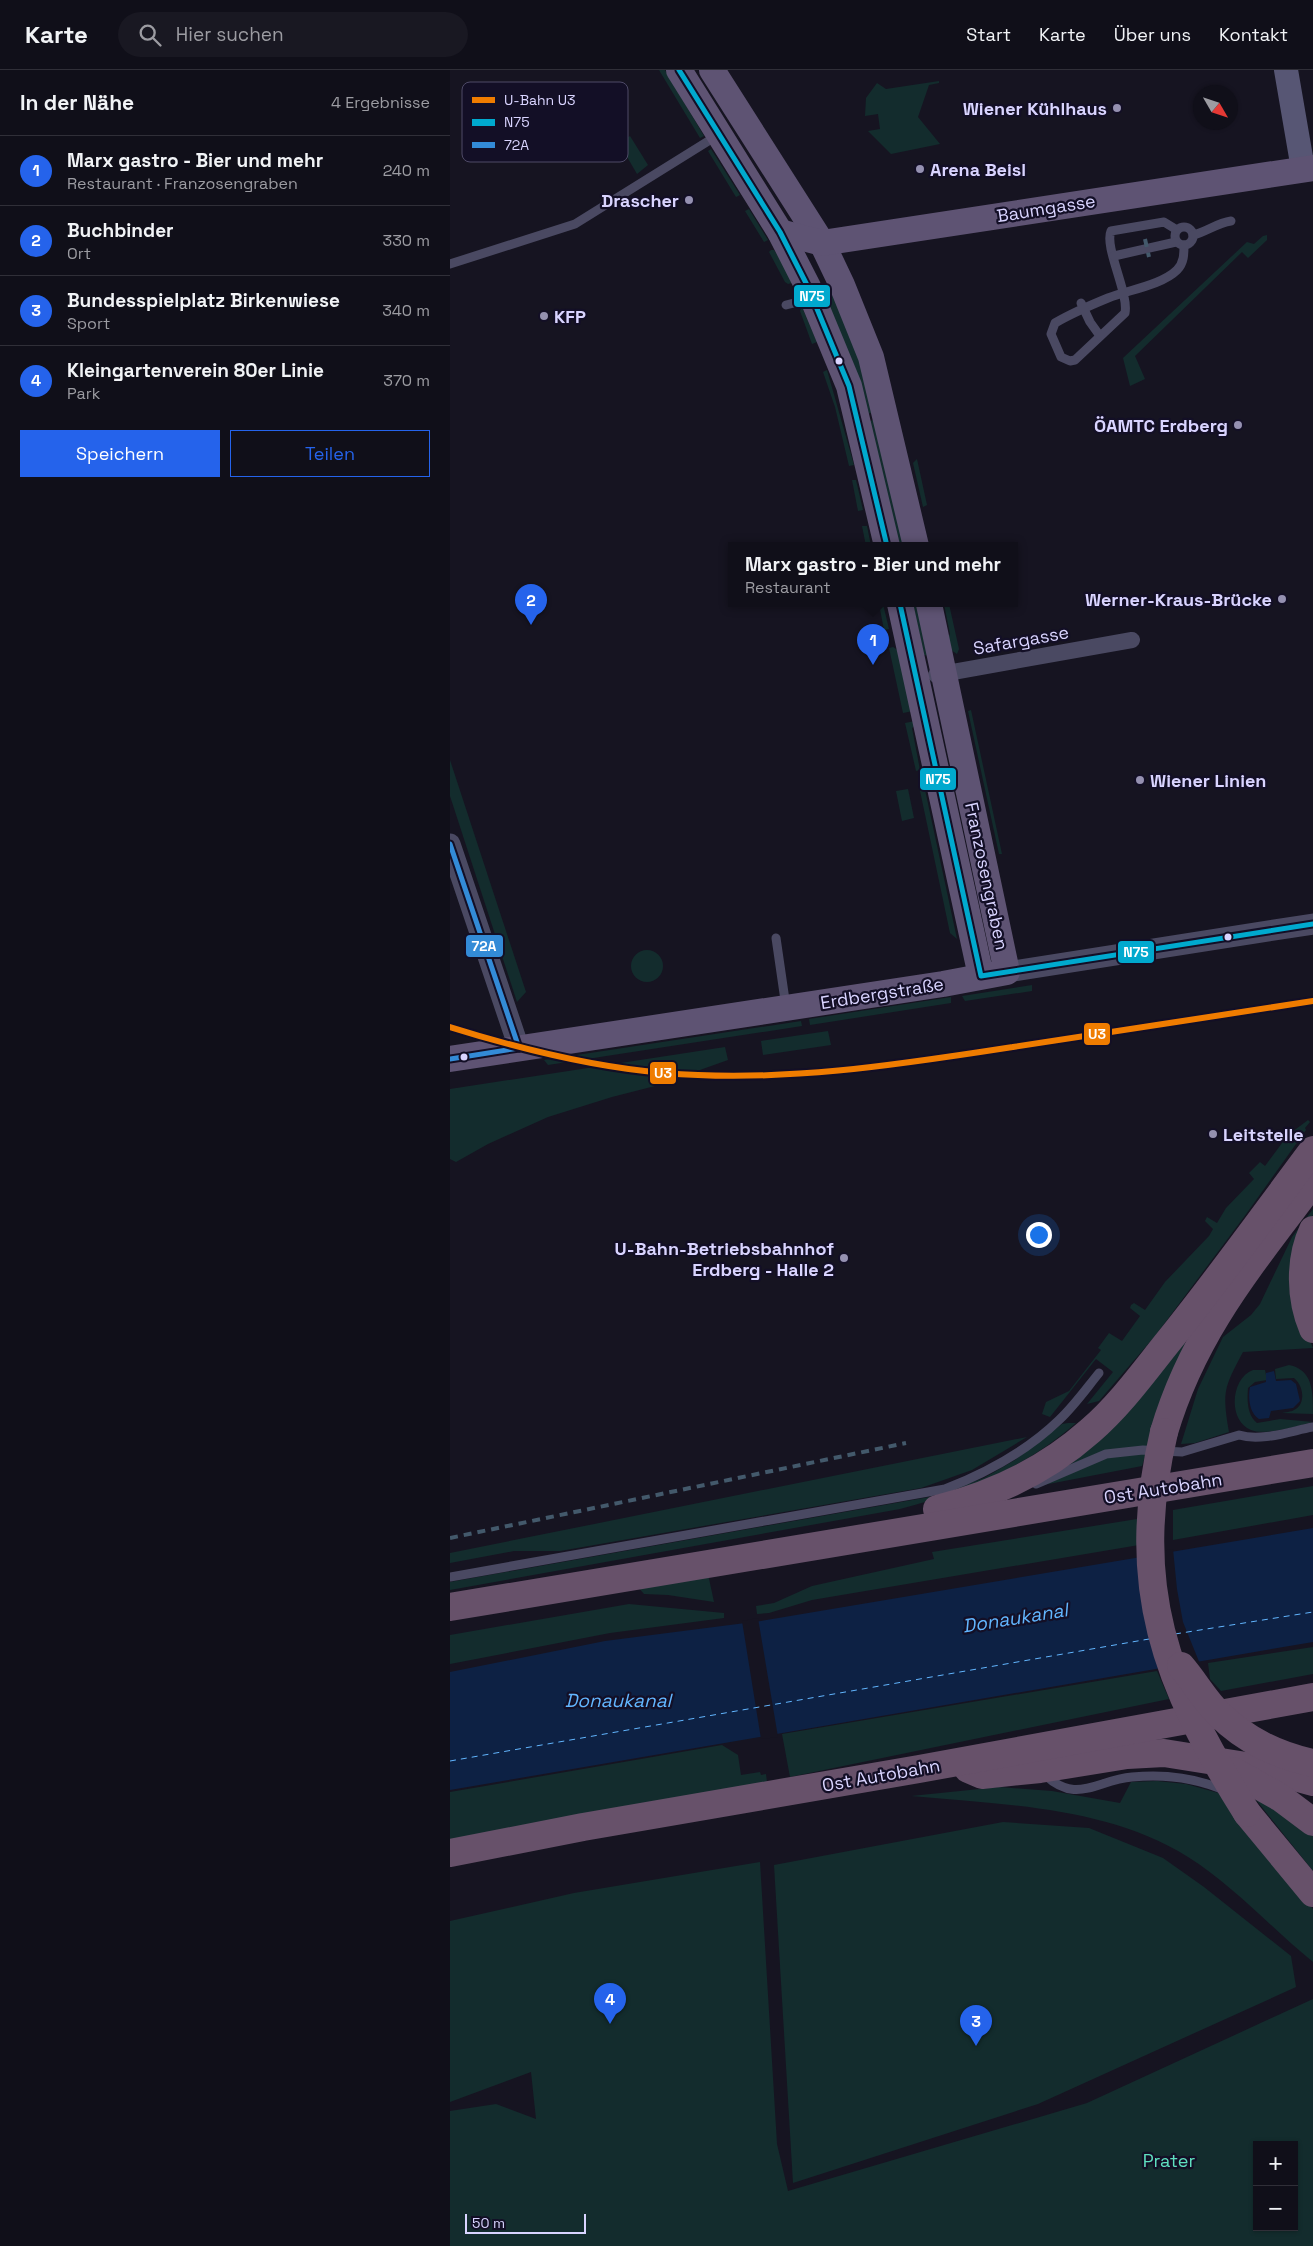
<!DOCTYPE html>
<html lang="de">
<head>
<meta charset="utf-8">
<style>
  :root { --surface:#100f19; --page:#191822; --text:#f1f3f6; --muted:#9c9ca2; --line:#302f38; --accent:#2563eb }
  body { margin:0; font-family:"Space Grotesk",sans-serif; background:var(--page); color:var(--text) }
  .controls { position:absolute; right:15px; bottom:15px; display:grid; overflow:hidden; border-radius:0px; box-shadow:0 1px 4px #0004 }
  .controls button { width:45px; height:45px; display:grid; place-items:center; padding:0; border:0; border-bottom:1px solid var(--line); background:var(--surface); color:var(--text); font:25px sans-serif }
  .compass { position:absolute; left:743px; top:15px; width:45px; height:45px; border-radius:50%; background:var(--surface); box-shadow:0 1px 4px #0004; rotate:129deg }
  .scale { position:absolute; left:15px; bottom:12px; width:121px; box-sizing:border-box; padding-left:5px; border:2px solid #d9d4ff; border-top:0; font-size:14px; line-height:18px; white-space:nowrap; color:#d9d4ff; -webkit-text-stroke:4px #130f26; paint-order:stroke }
  .you { position:absolute; left:588px; top:1164px; width:18px; height:18px; margin:-12px; border:4px solid #fff; border-radius:50%; background:#1a73e8; box-shadow:0 0 0 8px #1a73e833 }
  .badge { display:grid; place-items:center; width:32px; height:32px; border-radius:50%; background:var(--accent); color:#fff; font-size:16px; font-weight:700 }
  .pin { position:absolute; translate:-50% -41px; filter:drop-shadow(0 1px 2px #0008) }
  .pin::after { content:''; position:absolute; top:26px; width:18px; height:15px; background:inherit; clip-path:polygon(0 0,100% 0,50% 100%) }
  .popup { position:absolute; left:278px; top:472px; width:290px; height:65px; box-sizing:border-box; display:grid; place-content:center; border-radius:0px; background:var(--surface); filter:drop-shadow(0 1px 4px #0005); font-size:16px; white-space:nowrap; color:var(--muted) }
  .popup b { font-size:19px; color:var(--text) }
  .popup::after { content:''; position:absolute; left:50%; top:100%; margin-left:-10px; border:10px solid transparent; border-top-color:var(--surface) }
  .list { margin:0; padding:0; list-style:none }
  h2 { display:flex; justify-content:space-between; align-items:center; height:65px; margin:0; padding:0 20px; font-size:21px }
  h2 small { font-size:16px; font-weight:400; color:var(--muted) }
  .list li { display:grid; grid-template-columns:32px 1fr auto; gap:15px; align-items:center; box-sizing:border-box; height:70px; padding:0 20px; border-top:1px solid var(--line) }
  .list b { display:block; font-size:19px; white-space:nowrap }
  .list p { margin:0; font-size:16px; white-space:nowrap; color:var(--muted) }
  .list em { font-size:16px; font-style:normal; color:var(--muted) }
  .actions { display:flex; gap:10px; padding:15px 20px }
  .actions a { flex:1; padding:11px 0; border:1px solid var(--accent); border-radius:0px; text-align:center; font-size:18px; color:var(--accent) }
  .actions .main { background:var(--accent); color:#fff }
  .icon { flex:none; width:28px; height:28px; fill:none; stroke:currentColor; stroke-width:2; stroke-linecap:round; stroke-linejoin:round }
  .map { position:relative; flex:none; width:863px; height:2176px; overflow:hidden }
  header { display:flex; align-items:center; gap:30px; box-sizing:border-box; height:70px; padding:0 25px; background:var(--surface); border-bottom:1px solid var(--line) }
  header strong { font-size:24px }
  nav { display:flex; gap:28px; margin-inline-start:auto; font-size:18px }
  .search { width:350px; height:45px; background:var(--page); display:flex; align-items:center; gap:12px; box-sizing:border-box; padding:0 18px; border-radius:28px; color:var(--muted); font-size:19px }
  main { display:flex }
  aside { flex:1; background:var(--surface) }
  .map>svg:first-child { display:block }
</style>
</head>
<body>
<header>
<strong>Karte</strong>
<div class="search"><svg class="icon" aria-label="search" viewBox="0 0 24 24"><circle cx="10" cy="10" r="6"/><path d="M15 15l6 6"/></svg>Hier suchen</div>
<nav><a>Start</a><a>Karte</a><a>Über uns</a><a>Kontakt</a></nav>
</header>
<main>
<aside>
<h2>In der Nähe<small>4 Ergebnisse</small></h2>
<ul class="list">
<li><span class="badge">1</span><div><b>Marx gastro - Bier und mehr</b><p>Restaurant · Franzosengraben</p></div><em>240 m</em></li>
<li><span class="badge">2</span><div><b>Buchbinder</b><p>Ort</p></div><em>330 m</em></li>
<li><span class="badge">3</span><div><b>Bundesspielplatz Birkenwiese</b><p>Sport</p></div><em>340 m</em></li>
<li><span class="badge">4</span><div><b>Kleingartenverein 80er Linie</b><p>Park</p></div><em>370 m</em></li>
</ul>
<div class="actions"><a class="main">Speichern</a><a>Teilen</a></div>
</aside>
<div class="map">
<svg width="863" height="2176" viewBox="0 0 863 2176">
  <rect width="100%" height="100%" fill="#161421"/>
  <g fill="#132c2d" fill-rule="evenodd">
    <polygon points="209,0 215,0 254,66 250,68"/>
    <polygon points="489,11 489,13 479,15 468,47 490,74 441,84 418,61 430,59 428,44 415,46 416,28 427,13 436,19"/>
    <polygon points="180,66 198,95 187,104 169,73"/>
    <polygon points="261,79 290,125 286,127 258,81"/>
    <polygon points="299,139 318,170 314,172 295,141"/>
    <polygon points="817,165 817,170 798,188 792,182 685,286 695,309 680,316 673,288 797,172 804,174 813,166"/>
    <polygon points="321,180 324,180 346,212 338,214 335,212 319,182"/>
    <polygon points="384,221 410,288 426,342 416,344 373,222"/>
    <polygon points="352,237 367,272 362,274 350,241"/>
    <polygon points="377,300 404,395 399,396 385,337 373,302"/>
    <polygon points="428,348 457,476 450,476 418,352"/>
    <polygon points="467,389 477,435 473,437 463,393"/>
    <polygon points="402,410 406,410 413,440 408,441"/>
    <polygon points="412,456 417,456 421,476 416,476"/>
    <polygon points="429,534 433,534 439,559 434,560"/>
    <polygon points="463,534 470,534 479,586 474,585"/>
    <polygon points="494,534 499,534 509,579 507,584 498,578 495,571 500,564"/>
    <polygon points="443,577 449,581 463,641 453,643 439,578"/>
    <polygon points="521,640 552,784 549,784 518,641"/>
    <polygon points="465,651 466,655 462,658 470,700 466,701 455,653"/>
    <polygon points="0,690 76,922 67,932 0,726"/>
    <polygon points="474,715 507,869 500,863 469,716"/>
    <polygon points="458,719 464,748 452,751 446,721"/>
    <circle cx="197" cy="896" r="16"/>
    <polygon points="582,915 582,921 515,931 512,926"/>
    <polygon points="501,927 501,933 360,955 359,949"/>
    <polygon points="351,951 352,956 98,995 94,990"/>
    <polygon points="378,961 381,975 313,985 311,971"/>
    <polygon points="275,977 278,990 205,1016 162,1027 98,1047 38,1074 6,1092 0,1089 0,1019"/>
    <polygon points="858,1050 860,1052 855,1058 856,1060 794,1147 705,1266 649,1331 637,1334 663,1302 646,1289 600,1347 592,1344 596,1332 619,1321 651,1280 648,1278 659,1263 672,1271 690,1246 680,1238 681,1235 684,1233 695,1240 715,1212 759,1166 763,1159 755,1151 757,1147 767,1153 776,1138 804,1109 799,1103 810,1092 815,1096 838,1065"/>
    <path d="M863,1139V1145L856,1157L857,1263L863,1278L793,1282C774,1318 772,1321 779,1362L745,1373L731,1374L748,1319L773,1267L801,1245L810,1234L842,1167Z"/>
    <polygon points="733,1272 737,1274 702,1364 692,1396 578,1418"/>
    <path d="M839,1295C863,1300 863,1321 863,1344L832,1343C835,1342 841,1342 844,1340C857,1334 853,1315 844,1308L826,1309L825,1299Z"/>
    <path d="M803,1300H815L817,1310L805,1312L798,1318C797,1330 797,1345 807,1353L830,1349L863,1352C848,1356 814,1366 801,1360C777,1350 781,1308 803,1300Z"/>
    <path d="M618,1353H626C576,1397 515,1422 450,1439L0,1520V1512L485,1426L534,1408L565,1390L612,1354Z"/>
    <polygon points="577,1367 522,1400 471,1418 110,1481 64,1481 0,1493 0,1483"/>
    <polygon points="863,1416 863,1445 723,1470 723,1440"/>
    <polygon points="687,1449 695,1474 362,1530 319,1543 307,1544 306,1536 324,1533 362,1516 484,1489 482,1482"/>
    <polygon points="258,1504 264,1532 218,1525 194,1524 188,1517"/>
    <polygon points="179,1534 274,1543 274,1548 160,1563 0,1594 0,1565"/>
    <polygon points="863,1577 863,1604 771,1621 760,1609 758,1593"/>
    <polygon points="707,1601 719,1629 340,1707 332,1664"/>
    <polygon points="272,1675 288,1685 291,1705 310,1702 311,1705 316,1704 317,1712 0,1771 0,1722"/>
    <path d="M707,1711L736,1714L772,1724L826,1797L863,1839V1892C821,1858 783,1815 738,1787C656,1736 554,1735 461,1726L549,1717L602,1721L670,1733L681,1712Z"/>
    <polygon points="795,1716 863,1762 863,1801"/>
    <polygon points="553,1752 639,1758 713,1788 754,1817 841,1886 846,1917 588,2034 343,2113 324,1795"/>
    <path d="M310,1792L327,2074L338,2121L637,2033L863,1929V2176H0V2041L46,2034L86,2049L81,2002L0,2032V1851L124,1823ZM807,2075H844V2157H807Z"/>
  </g>
  <g fill="#0d2144">
    <path d="M824,1301L826,1311L841,1310L846,1314L850,1331L843,1338L821,1341L819,1348L809,1349C799,1343 798,1327 800,1317L816,1312V1303Z"/>
    <polygon points="863,1458 863,1572 0,1720 0,1602 155,1571 311,1551"/>
  </g>
  <g fill="#161421">
    <polygon points="723,1479 727,1519 733,1552 750,1594 715,1600 693,1484"/>
    <polygon points="308,1548 328,1667 311,1669 292,1551"/>
  </g>
  <g fill="none" stroke-linecap="round" stroke-linejoin="round">
    <g stroke="#62b6ff" stroke-width="1" stroke-dasharray="6 5" stroke-linecap="butt">
      <polyline points="725,1564 863,1542"/>
      <polyline points="0,1691 699,1569"/>
    </g>
    <g stroke="#4a4962" stroke-width="9">
      <circle cx="734" cy="166" r="9"/>
      <path d="M727,160L714,152L661,161C654,177 679,223 675,243L625,290L620,291L611,287L601,264L605,253C622,243 641,235 658,228C678,220 712,215 727,200C734,193 734,184 734,175"/>
      <path d="M743,165C756,162 767,153 781,151"/>
      <polyline points="664,186 726,172"/>
      <polyline points="0,194 125,154 268,65"/>
      <polyline points="631,233 640,252 650,266"/>
      <polyline points="336,235 360,229"/>
      <polyline points="326,868 336,937"/>
      <path d="M586,1414L656,1384L693,1380L732,1382L789,1365C811,1372 841,1361 863,1357"/>
      <path d="M0,1507L495,1419C536,1403 577,1381 609,1350C624,1336 636,1319 649,1303"/>
      <path d="M593,1703C626,1736 646,1710 682,1707C713,1704 747,1708 776,1721"/>
    </g>
    <polyline stroke="#4a4962" stroke-width="16" points="486,605 682,570"/>
    <g stroke="#4a4962" stroke-width="21">
      <polyline points="0,774 69,978"/>
      <polyline points="557,902 863,854"/>
    </g>
    <polyline stroke="#575674" stroke-width="24" points="836,0 853,99"/>
    <g stroke="#5e5373" stroke-width="26">
      <polyline points="229,0 330,162 358,217 399,316 437,476"/>
      <polyline points="262,0 372,173 392,215 421,287 466,476"/>
      <polyline points="330,162 372,173 863,98"/>
      <polyline points="450,534 531,906"/>
      <polyline points="0,989 493,914 557,902 479,534"/>
    </g>
    <g stroke="#67516a" stroke-width="28">
      <path d="M863,1160C849,1190 850,1229 863,1259"/>
      <path d="M714,1362C744,1261 801,1195 863,1112"/>
      <path d="M487,1439C543,1425 596,1400 640,1361C670,1335 693,1303 717,1273C768,1210 815,1144 863,1080"/>
      <polyline points="0,1537 863,1393"/>
      <polyline points="518,1699 532,1705 590,1699 677,1685 714,1683 815,1699 863,1712"/>
      <polyline points="783,1701 831,1728 863,1752"/>
      <polyline points="797,1743 863,1823"/>
      <polyline points="0,1783 133,1757 469,1699 863,1627"/>
    </g>
    <g stroke="#43596b" stroke-width="4" stroke-dasharray="8 6" stroke-linecap="butt">
      <polyline points="695,169 699,187"/>
      <polyline points="0,1468 456,1373"/>
    </g>
    <g stroke="#67516a" stroke-width="28">
      <path d="M714,1362C678,1516 715,1613 797,1743"/>
      <path d="M731,1596C745,1612 755,1631 770,1645C795,1670 829,1686 863,1693"/>
    </g>
    <defs>
      <g id="bus-1">
        <polyline points="229,0 330,162 358,217 399,316 437,476"/>
        <polyline points="450,534 531,906 863,854"/>
      </g>
      <g id="bus-2">
        <polyline points="0,774 69,978"/>
        <polyline points="0,989 69,978"/>
      </g>
    </defs>
    <use href="#bus-1" stroke="#130f26" stroke-width="9"/>
    <use href="#bus-2" stroke="#130f26" stroke-width="9"/>
    <use href="#bus-1" stroke="#00a9ce" stroke-width="5"/>
    <use href="#bus-2" stroke="#338bd7" stroke-width="5"/>
    <defs>
      <path id="metro-1" d="M0,957C70,979 141,997 214,1003C332,1013 447,995 563,977C663,962 763,946 863,931"/>
    </defs>
    <use href="#metro-1" stroke="#130f26" stroke-width="10"/>
    <use href="#metro-1" stroke="#ef7c00" stroke-width="6"/>
  </g>
  <g fill="#9591b1" stroke="#130f26" stroke-width="2">
    <circle cx="667" cy="38" r="5"/>
    <circle cx="470" cy="99" r="5"/>
    <circle cx="239" cy="130" r="5"/>
    <circle cx="94" cy="246" r="5"/>
    <circle cx="788" cy="355" r="5"/>
    <circle cx="832" cy="529" r="5"/>
    <circle cx="690" cy="710" r="5"/>
    <circle cx="763" cy="1064" r="5"/>
    <circle cx="394" cy="1188" r="5"/>
  </g>
  <g fill="#d9d4ff" stroke="#130f26" stroke-width="2">
    <circle cx="389" cy="291" r="4.5"/>
    <circle cx="778" cy="867" r="4.5"/>
    <circle cx="14" cy="987" r="4.5"/>
  </g>
  <g text-anchor="middle" dominant-baseline="central" stroke-width="4.5" stroke-linejoin="round" paint-order="stroke">
    <g font-size="18" font-weight="bold" fill="#d9d4ff" stroke="#130f26" text-anchor="end">
      <text x="657" y="38">Wiener Kühlhaus</text>
      <text x="480" y="99" text-anchor="start">Arena Beisl</text>
      <text x="229" y="130">Drascher</text>
      <text x="104" y="246" text-anchor="start">KFP</text>
      <text x="778" y="355">ÖAMTC Erdberg</text>
      <text x="822" y="529">Werner-Kraus-Brücke</text>
      <text x="700" y="710" text-anchor="start">Wiener Linien</text>
      <text x="773" y="1064" text-anchor="start">Leitstelle</text>
      <text x="384" y="1178">U-Bahn-Betriebsbahnhof<tspan x="384" dy="21">Erdberg - Halle 2</tspan></text>
    </g>
    <g font-size="18" fill="#d9d4ff" stroke="#130f26">
      <text transform="translate(596 138) rotate(-9)">Baumgasse</text>
      <text transform="translate(571 570) rotate(-10)">Safargasse</text>
      <text transform="translate(537 806) rotate(78)">Franzosengraben</text>
      <text transform="translate(432 923) rotate(-9)">Erdbergstraße</text>
      <text transform="translate(713 1418) rotate(-9)">Ost Autobahn</text>
      <text transform="translate(431 1705) rotate(-10)">Ost Autobahn</text>
    </g>
    <g font-size="18" fill="#5fe0c0" stroke="#130f26">
      <text x="719" y="2090">Prater</text>
    </g>
    <g font-size="19" font-style="italic" fill="#62b6ff" stroke="#130f26">
      <text transform="translate(565 1548) rotate(-9)">Donaukanal</text>
      <text x="168" y="1630">Donaukanal</text>
    </g>
  </g>
  <rect x="12" y="12" width="166" height="80" rx="8" fill="#130f26" stroke="#4e4a67" stroke-width="1"/>
  <rect x="22" y="27" width="23" height="6" fill="#ef7c00"/>
  <rect x="22" y="49" width="23" height="7" fill="#00a9ce"/>
  <rect x="22" y="72" width="23" height="6" fill="#338bd7"/>
  <g font-size="14" fill="#d9d4ff">
    <text x="54" y="35">U-Bahn U3</text>
    <text x="54" y="57">N75</text>
    <text x="54" y="80">72A</text>
  </g>
  <g stroke="#130f26" stroke-width="2">
    <rect x="343" y="214" width="38" height="24" rx="5" fill="#00a9ce"/>
    <rect x="469" y="697" width="38" height="24" rx="5" fill="#00a9ce"/>
    <rect x="15" y="864" width="39" height="24" rx="5" fill="#338bd7"/>
    <rect x="667" y="870" width="38" height="24" rx="5" fill="#00a9ce"/>
    <rect x="633" y="952" width="28" height="24" rx="5" fill="#ef7c00"/>
    <rect x="199" y="991" width="28" height="24" rx="5" fill="#ef7c00"/>
  </g>
  <g font-size="14" text-anchor="middle" font-weight="bold" fill="#fff">
    <text x="362" y="231">N75</text>
    <text x="488" y="714">N75</text>
    <text x="34" y="881">72A</text>
    <text x="686" y="887">N75</text>
    <text x="647" y="969">U3</text>
    <text x="213" y="1008">U3</text>
  </g>
</svg>
<div class="controls">
<button>+</button>
<button>−</button>
</div>
<svg class="compass" viewBox="-18 -18 36 36"><path d="M0-13l5 13h-10z" fill="#e53935"/><path d="M0 13l5-13h-10z" fill="#9c9ca2"/></svg>
<div class="scale">50 m</div>
<div class="you"></div>
<div class="pin badge" style="left:423px;top:595px">1</div>
<div class="popup"><b>Marx gastro - Bier und mehr</b>Restaurant</div>
<div class="pin badge" style="left:81px;top:555px">2</div>
<div class="pin badge" style="left:526px;top:1976px">3</div>
<div class="pin badge" style="left:160px;top:1954px">4</div>
</div>
</main>
</body>
</html>
